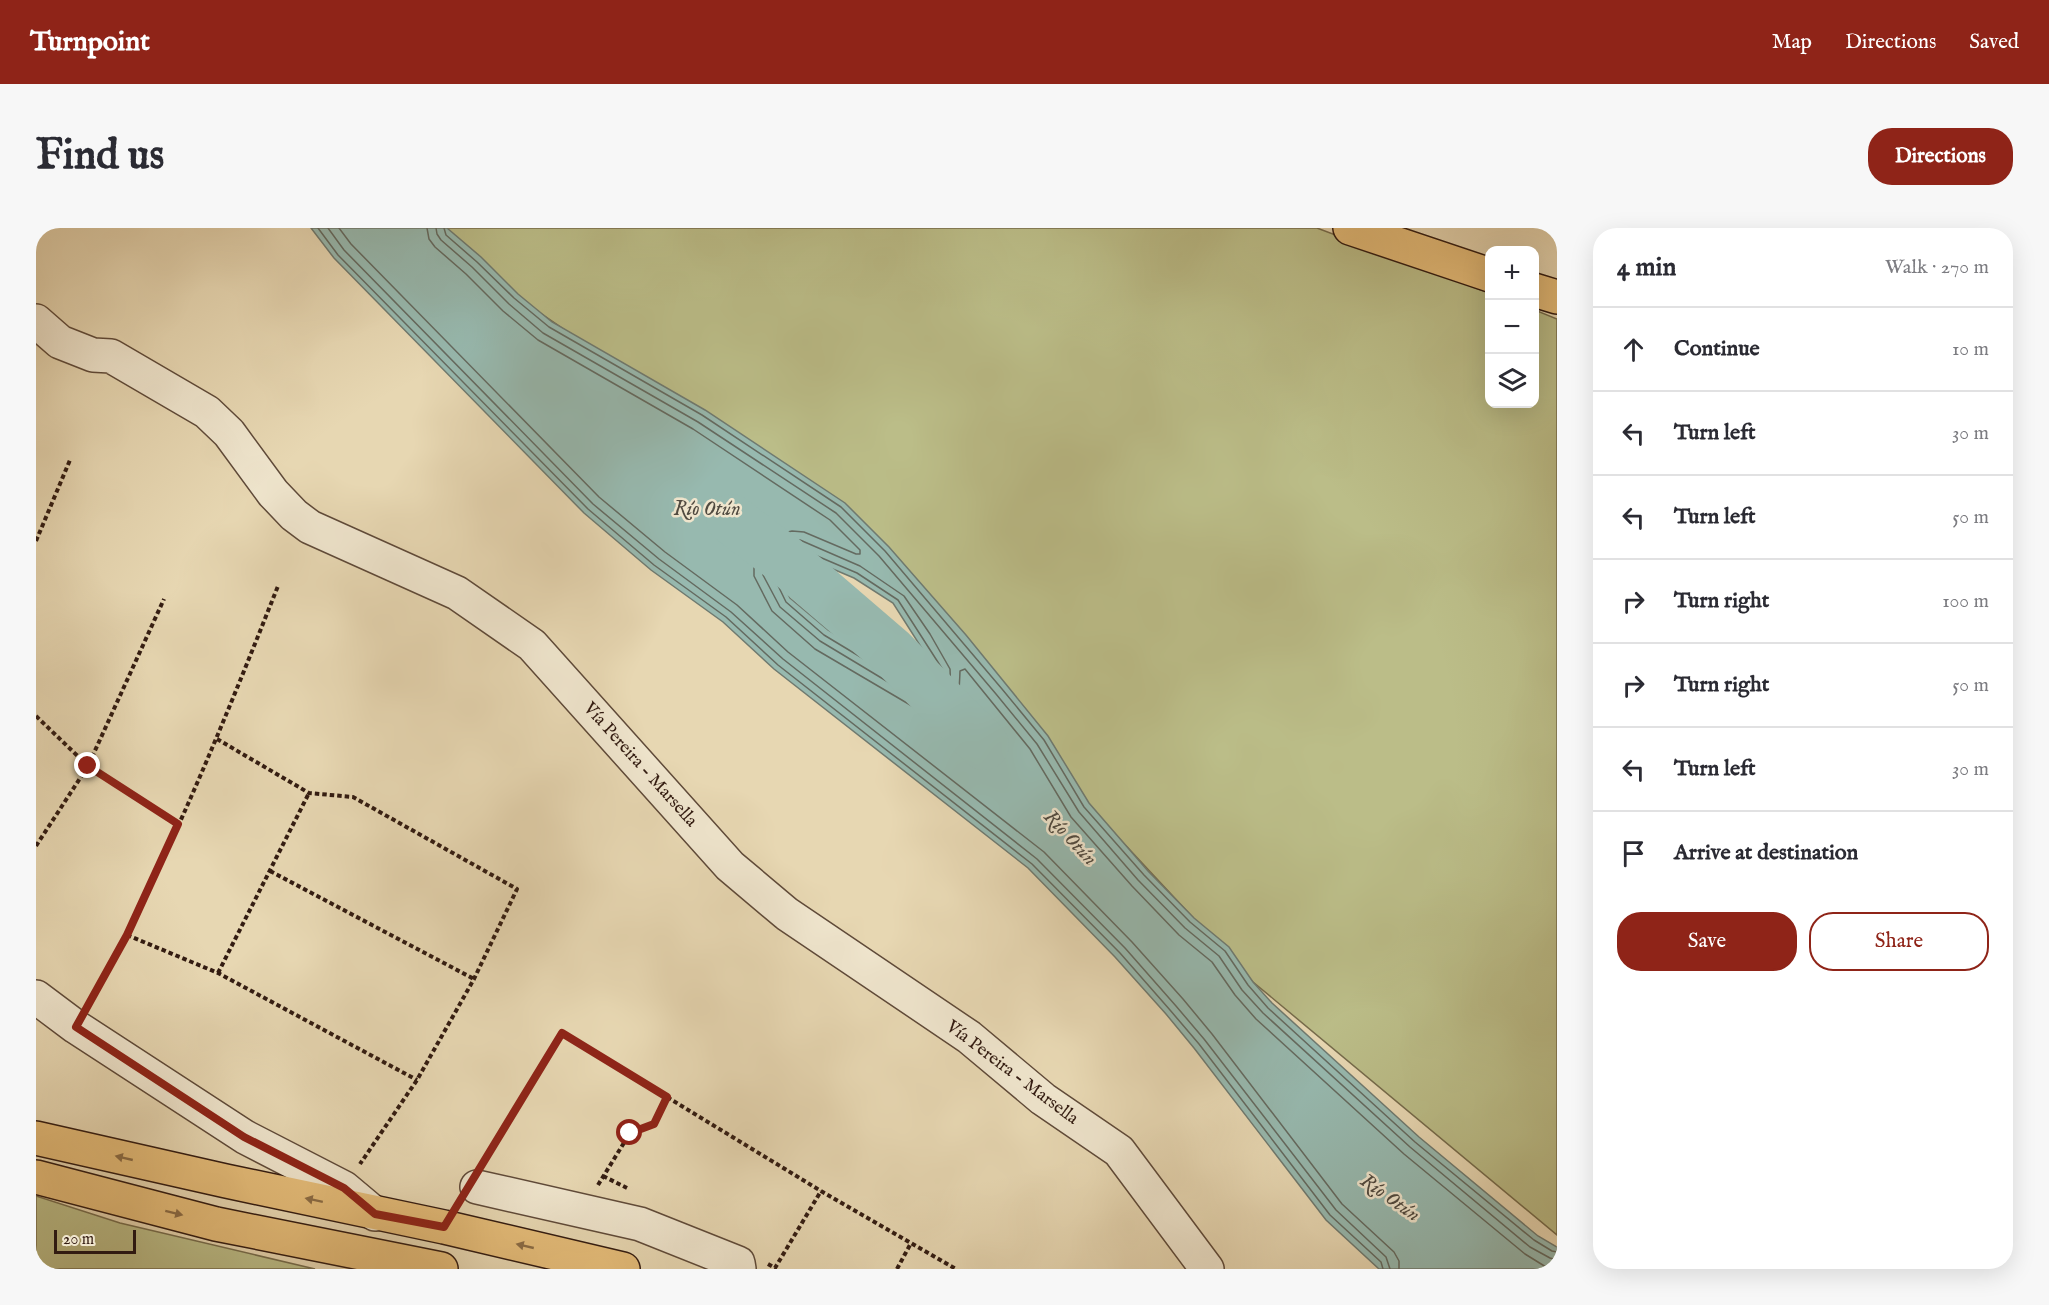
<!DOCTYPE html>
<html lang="en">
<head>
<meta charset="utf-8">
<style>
  :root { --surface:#fff; --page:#f7f7f7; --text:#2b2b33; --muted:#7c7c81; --line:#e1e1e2; --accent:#8f2418 }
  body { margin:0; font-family:"IM FELL English",serif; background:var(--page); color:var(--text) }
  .controls { position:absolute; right:18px; top:18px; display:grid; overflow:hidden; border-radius:12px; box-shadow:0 6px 24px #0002 }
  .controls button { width:54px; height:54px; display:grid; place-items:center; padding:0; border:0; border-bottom:2px solid var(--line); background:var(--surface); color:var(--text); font:30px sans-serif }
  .scale { position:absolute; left:18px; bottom:15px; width:82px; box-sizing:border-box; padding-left:6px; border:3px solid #321b11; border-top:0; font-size:16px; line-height:21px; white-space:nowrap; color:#321b11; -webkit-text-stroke:4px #efe5cd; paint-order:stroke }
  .stop { position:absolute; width:18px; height:18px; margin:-14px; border:4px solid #8f2418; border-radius:50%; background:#fff }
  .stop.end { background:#8f2418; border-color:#fff; box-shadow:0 2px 6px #0008 }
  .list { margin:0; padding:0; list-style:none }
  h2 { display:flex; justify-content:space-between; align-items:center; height:78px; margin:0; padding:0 24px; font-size:26px }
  h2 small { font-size:20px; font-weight:400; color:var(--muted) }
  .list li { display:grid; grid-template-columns:39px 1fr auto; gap:18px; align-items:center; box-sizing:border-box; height:84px; padding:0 24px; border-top:2px solid var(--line) }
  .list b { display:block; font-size:22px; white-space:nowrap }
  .list em { font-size:20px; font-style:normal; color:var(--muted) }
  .actions { display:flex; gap:12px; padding:18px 24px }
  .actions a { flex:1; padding:14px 0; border:2px solid var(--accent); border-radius:24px; text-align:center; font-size:21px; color:var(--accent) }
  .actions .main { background:var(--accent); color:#fff }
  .icon { flex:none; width:33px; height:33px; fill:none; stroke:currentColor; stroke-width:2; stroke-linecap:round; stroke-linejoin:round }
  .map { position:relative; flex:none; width:1521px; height:1041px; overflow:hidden; border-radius:24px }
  header { display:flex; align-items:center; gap:36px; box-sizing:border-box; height:84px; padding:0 30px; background:var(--accent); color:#fff }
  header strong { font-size:28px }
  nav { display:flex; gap:33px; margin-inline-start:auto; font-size:21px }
  .intro { display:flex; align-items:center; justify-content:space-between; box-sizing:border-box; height:144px; padding:0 36px }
  h1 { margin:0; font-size:42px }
  .button { padding:15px 27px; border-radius:24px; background:var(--accent); color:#fff; font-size:21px; font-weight:700 }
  main { display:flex; gap:36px; padding:0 36px }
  aside { flex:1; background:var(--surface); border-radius:24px; box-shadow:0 6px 24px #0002 }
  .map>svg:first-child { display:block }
</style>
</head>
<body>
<header>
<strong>Turnpoint</strong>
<nav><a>Map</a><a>Directions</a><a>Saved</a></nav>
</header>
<div class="intro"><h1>Find us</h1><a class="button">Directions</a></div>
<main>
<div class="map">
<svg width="1521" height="1041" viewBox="0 0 1521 1041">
  <rect width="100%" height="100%" fill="#e7d7b2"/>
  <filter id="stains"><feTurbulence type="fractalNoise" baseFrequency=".00333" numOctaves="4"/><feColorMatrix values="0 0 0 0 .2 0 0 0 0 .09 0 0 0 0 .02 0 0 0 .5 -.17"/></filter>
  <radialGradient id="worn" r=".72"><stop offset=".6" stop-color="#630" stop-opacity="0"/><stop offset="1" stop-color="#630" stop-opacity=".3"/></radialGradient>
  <g fill="#bbbd88" stroke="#766c4c" stroke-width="1.5">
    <polygon points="380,0 1281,0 1453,65 1454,176 1498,176 1499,82 1521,91 1521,1007 1217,754 777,282 623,182 532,104"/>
    <polygon points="0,968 84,995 279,1041 0,1041"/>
  </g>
  <path fill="#97b9af" stroke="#6f7a70" stroke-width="1.5" fill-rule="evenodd" d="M275,0H411L445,29L482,66L516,94L669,182L809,275L853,319L930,407L1012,508L1053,575L1112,643L1158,690L1193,719L1217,754L1236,775L1383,909L1502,1008L1521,1019V1041H1343L1290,992L1158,820L1130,786L1079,729L992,640L738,441L687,394L615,342L548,285L298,30ZM759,325L818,350L857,375L901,444V468L792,402L754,370L739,340Z"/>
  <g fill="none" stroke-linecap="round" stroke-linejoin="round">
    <g stroke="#646a60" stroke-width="1.5">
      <polyline points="282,0 302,27 552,281 618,337 690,389 742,437 996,636 1084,725 1134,782 1163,816 1294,987 1345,1034 1347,1041"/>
      <polyline points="292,0 308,22 557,276 623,331 695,384 747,431 1001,631 1089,720 1140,778 1168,811 1300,982 1350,1029 1354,1041"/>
      <polyline points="303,0 315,16 563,269 629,324 701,377 752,424 1008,624 1096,714 1147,771 1176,806 1306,976 1358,1024 1363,1033 1363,1041"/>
      <path d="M391,0L393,11L399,19L430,46L467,83L502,112L657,201L794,292L824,322V326H820L768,304L756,303L748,305L725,322L718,332V348L736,383L779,421L893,488C925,494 923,465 924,443L929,441L994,521L1035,589L1096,658L1143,707L1176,734L1199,767L1220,791L1368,926L1489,1026L1510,1039L1521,1041"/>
      <polyline points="400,0 401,6 405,12 436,39 473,76 507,105 662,194 800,285 843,328 960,466 1001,516 1043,584 1102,652 1149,700 1183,728 1206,762 1227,785 1374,919 1494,1019 1514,1030 1521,1032"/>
      <polyline points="408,0 410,7 441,34 478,70 513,99 666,187 805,279 849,323 966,461 1008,512 1048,579 1108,647 1154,694 1189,723 1212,757 1232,780 1379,914 1498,1012 1516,1023 1521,1024"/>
      <polygon points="756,312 764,312 824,338 868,368 894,406 914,441 915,466 912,473 903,480 892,478 784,413 744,379 727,347 726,338 731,329"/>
      <polygon points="760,319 821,345 862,372 907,442 907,466 905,471 896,472 788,407 750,374 733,339 745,328"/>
    </g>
    <polyline stroke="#97b9af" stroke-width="50" points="695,291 749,332 856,424 948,517"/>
    <defs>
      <g id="minor">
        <polyline points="0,93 24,114 57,127 75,128 171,184 193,205 237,265 258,287 274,299 421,365 496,417 694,638 751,686 933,809 1007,871 1083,923 1171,1041"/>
        <polyline points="0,769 40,799 209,909 308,960 339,986"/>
        <polyline points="441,959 604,996 702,1035 703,1041"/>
      </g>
      <g id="major">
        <polyline points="0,910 190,953 408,999 587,1041"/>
        <polyline points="0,949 180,996 405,1041"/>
      </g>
      <g id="highway">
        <polyline points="1314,0 1454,47"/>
        <polyline points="1498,62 1521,69"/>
      </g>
    </defs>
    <use href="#minor" stroke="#5f4a39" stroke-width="36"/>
    <use href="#major" stroke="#321b11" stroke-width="36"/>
    <use href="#highway" stroke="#321b11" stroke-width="36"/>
    <g stroke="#321b11" stroke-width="4" stroke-dasharray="4.5 3" stroke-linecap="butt">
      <polyline points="0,313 34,232"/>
      <polyline points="0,488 52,538 142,596"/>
      <polyline points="181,511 273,565 317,569 481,661 438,751 381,852 324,936"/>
      <polyline points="0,618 52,538 128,371"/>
      <polyline points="234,643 438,751"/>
      <polyline points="91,707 182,745 381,852"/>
      <polyline points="182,745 273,565"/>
      <path d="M55,773C129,640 186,499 242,358"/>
      <polyline points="449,930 526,805 785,963 920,1041"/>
      <polyline points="567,948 591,960"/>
      <polyline points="562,957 594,905 618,896 631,869"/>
      <polyline points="732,1036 739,1040 785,963"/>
      <polyline points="861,1041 875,1015"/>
    </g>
    <use href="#minor" stroke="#efe5cd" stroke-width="33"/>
    <use href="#major" stroke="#e4bc79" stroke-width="33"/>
    <use href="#highway" stroke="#e4bc79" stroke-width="33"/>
  </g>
  <defs><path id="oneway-solid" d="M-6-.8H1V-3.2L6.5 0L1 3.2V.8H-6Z" transform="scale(1.5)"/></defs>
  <g fill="#8b6c45">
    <use href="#oneway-solid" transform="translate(88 930) rotate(-167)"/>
    <use href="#oneway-solid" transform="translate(278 972) rotate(-168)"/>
    <use href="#oneway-solid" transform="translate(138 985) rotate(14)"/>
    <use href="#oneway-solid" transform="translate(489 1018) rotate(-167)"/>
  </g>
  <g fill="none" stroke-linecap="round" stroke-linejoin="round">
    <polyline stroke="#8f2418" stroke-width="8" points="52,538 142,596 91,707 40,799 208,909 308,960 339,986 408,999 526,805 631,869 618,896 594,905"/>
  </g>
  <g text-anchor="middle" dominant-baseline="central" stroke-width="5" stroke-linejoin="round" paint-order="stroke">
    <g font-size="18" fill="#321b11" stroke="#efe5cd">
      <text transform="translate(604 537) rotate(48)">Vía Pereira - Marsella</text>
      <text transform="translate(976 845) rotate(37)">Vía Pereira - Marsella</text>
    </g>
    <g font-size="20" font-style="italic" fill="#504a40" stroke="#efe5cd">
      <text x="671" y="281">Río Otún</text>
      <text transform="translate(1034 610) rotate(47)">Río Otún</text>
      <text transform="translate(1354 970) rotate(35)">Río Otún</text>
    </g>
  </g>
  <rect width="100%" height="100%" filter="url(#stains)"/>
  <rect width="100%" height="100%" fill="url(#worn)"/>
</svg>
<div class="controls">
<button>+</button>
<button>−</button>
<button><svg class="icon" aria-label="layers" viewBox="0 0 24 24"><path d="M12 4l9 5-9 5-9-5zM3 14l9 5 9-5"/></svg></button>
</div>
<div class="scale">20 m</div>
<div class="stop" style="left:594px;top:905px"></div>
<div class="stop end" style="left:52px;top:538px"></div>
</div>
<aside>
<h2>4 min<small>Walk · 270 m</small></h2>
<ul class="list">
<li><svg class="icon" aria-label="ahead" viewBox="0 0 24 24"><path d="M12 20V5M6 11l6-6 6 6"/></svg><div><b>Continue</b></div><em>10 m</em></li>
<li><svg class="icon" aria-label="left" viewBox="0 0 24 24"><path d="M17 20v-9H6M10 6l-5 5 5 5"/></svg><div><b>Turn left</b></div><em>30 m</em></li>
<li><svg class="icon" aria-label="left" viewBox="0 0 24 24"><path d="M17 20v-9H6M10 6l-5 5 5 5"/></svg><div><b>Turn left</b></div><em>50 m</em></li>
<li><svg class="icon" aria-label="right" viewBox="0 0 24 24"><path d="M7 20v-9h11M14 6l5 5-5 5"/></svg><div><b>Turn right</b></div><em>100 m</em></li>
<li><svg class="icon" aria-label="right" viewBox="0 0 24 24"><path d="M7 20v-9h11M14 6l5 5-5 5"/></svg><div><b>Turn right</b></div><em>50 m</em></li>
<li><svg class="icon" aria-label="left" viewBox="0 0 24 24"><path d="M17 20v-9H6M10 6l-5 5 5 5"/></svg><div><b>Turn left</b></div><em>30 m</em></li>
<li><svg class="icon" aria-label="arrive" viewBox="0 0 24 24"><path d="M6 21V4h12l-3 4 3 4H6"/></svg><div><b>Arrive at destination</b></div></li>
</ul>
<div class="actions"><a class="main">Save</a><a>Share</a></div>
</aside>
</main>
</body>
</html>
